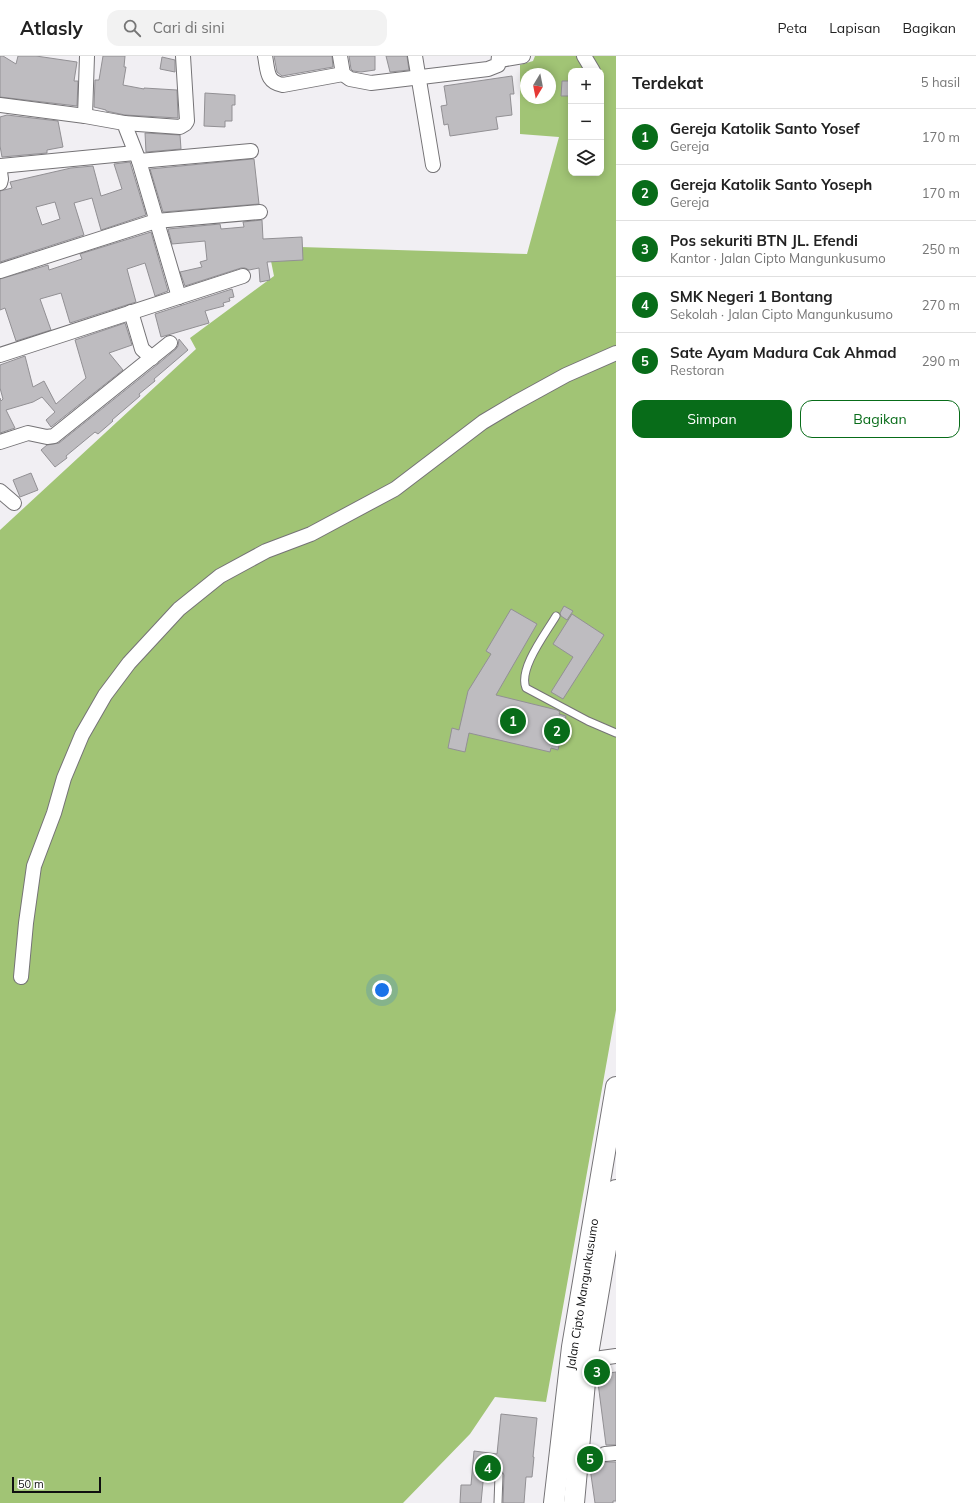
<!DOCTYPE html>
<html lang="id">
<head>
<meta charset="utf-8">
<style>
  :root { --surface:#fff; --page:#f2f2f2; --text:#222; --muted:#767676; --line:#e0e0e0; --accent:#086c19 }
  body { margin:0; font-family:Mulish,sans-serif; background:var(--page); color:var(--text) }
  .controls { position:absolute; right:12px; top:12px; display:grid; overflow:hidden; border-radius:8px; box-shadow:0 2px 10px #0003 }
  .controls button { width:36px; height:36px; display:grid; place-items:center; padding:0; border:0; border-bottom:1px solid var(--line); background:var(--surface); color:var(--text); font:20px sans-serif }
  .compass { position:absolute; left:520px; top:12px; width:36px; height:36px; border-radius:50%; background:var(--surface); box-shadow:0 2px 10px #0003; rotate:190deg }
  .scale { position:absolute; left:12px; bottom:10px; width:89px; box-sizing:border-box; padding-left:4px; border:2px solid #0f0f10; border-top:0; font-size:11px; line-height:14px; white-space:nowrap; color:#0f0f10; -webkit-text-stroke:3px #fff; paint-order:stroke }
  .you { position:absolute; left:382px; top:934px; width:14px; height:14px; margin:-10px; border:3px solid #fff; border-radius:50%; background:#1a73e8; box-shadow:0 0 0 6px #1a73e833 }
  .badge { display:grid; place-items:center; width:26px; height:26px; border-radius:50%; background:var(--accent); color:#fff; font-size:13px; font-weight:700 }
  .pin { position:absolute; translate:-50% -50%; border:2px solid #fff; box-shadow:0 1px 4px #0006 }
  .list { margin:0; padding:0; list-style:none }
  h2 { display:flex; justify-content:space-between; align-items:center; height:52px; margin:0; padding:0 16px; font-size:17px }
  h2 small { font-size:13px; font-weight:400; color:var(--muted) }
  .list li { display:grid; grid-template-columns:26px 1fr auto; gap:12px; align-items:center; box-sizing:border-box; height:56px; padding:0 16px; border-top:1px solid var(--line) }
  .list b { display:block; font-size:15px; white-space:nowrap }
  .list p { margin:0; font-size:13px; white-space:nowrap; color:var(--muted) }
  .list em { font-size:13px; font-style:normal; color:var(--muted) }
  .actions { display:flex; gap:8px; padding:12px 16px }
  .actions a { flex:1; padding:9px 0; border:1px solid var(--accent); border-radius:12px; text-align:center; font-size:14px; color:var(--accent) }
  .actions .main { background:var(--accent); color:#fff }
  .icon { flex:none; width:22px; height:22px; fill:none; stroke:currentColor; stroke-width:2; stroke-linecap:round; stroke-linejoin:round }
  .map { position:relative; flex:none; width:616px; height:1447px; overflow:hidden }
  header { display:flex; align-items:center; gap:24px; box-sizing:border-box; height:56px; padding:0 20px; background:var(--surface); border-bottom:1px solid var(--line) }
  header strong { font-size:19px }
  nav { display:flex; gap:22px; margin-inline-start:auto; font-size:14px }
  .search { width:280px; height:36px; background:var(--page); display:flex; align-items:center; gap:10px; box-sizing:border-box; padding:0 14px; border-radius:12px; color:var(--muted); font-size:15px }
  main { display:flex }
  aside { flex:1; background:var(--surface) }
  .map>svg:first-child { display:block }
</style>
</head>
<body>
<header>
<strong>Atlasly</strong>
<div class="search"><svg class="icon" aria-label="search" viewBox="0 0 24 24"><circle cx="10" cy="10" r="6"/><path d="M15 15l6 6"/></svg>Cari di sini</div>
<nav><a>Peta</a><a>Lapisan</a><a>Bagikan</a></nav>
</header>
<main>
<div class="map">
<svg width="616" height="1447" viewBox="0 0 616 1447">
  <rect width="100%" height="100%" fill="#f1eff3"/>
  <path fill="#a1c475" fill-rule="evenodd" d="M535,0H616V954L546,1346L495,1341L470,1378L403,1447H0V474L196,293L190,282L274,220L268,190L527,198L559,81L520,78V9L533,5ZM571,15H601V117H571ZM526,18H550V42H526Z"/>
  <g fill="#bebcc0" stroke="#929094" fill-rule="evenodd">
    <polygon points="0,0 3,0 16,8 18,0 36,0 77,6 74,25 78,25 77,50 0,41"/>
    <polygon points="103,0 125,0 124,11 126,11 123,29 144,33 144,32 177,34 178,62 125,59 106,55 106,54 94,51 95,24 99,24"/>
    <polygon points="274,0 332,0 333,11 282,20 277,16"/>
    <polygon points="349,0 375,0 375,14 361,16 353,15 351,13"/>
    <polygon points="386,0 407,0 409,14 390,16"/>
    <polygon points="162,1 175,4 175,16 160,13"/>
    <polygon points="512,20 514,38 510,38 512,59 496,61 498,73 450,80 448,68 444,69 441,50 447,49 444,30"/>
    <polygon points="562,25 571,25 571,40 561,40"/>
    <polygon points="205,37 235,39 235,49 232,49 232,65 225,65 225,71 204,70"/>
    <polygon points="7,59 58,65 63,91 47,94 47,97 2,101 0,90 0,61"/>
    <polygon points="145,77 180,79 181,93 146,96"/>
    <polygon points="252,103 254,103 259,148 163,156 150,113"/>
    <path d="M130,106L146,159L101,174L92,142L74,147L84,179L0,206V135L12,132L10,126L71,112L93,110L101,140L122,133L114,108ZM55,146L60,163L42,169L36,151Z"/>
    <polygon points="262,164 263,183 302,181 303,204 267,206 270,224 260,226 259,212 249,214 245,212 241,212 185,230 180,216 202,211 200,206 207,204 205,185 172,188 168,173 220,168 221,173 244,171 243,166"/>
    <polygon points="151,176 168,235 155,240 145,207 127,213 136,246 70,267 61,237 40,243 51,274 16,285 5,252 0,254 0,223 48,209 49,214 82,203 80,198"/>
    <polygon points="232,233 234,241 229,242 230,245 223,247 224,250 205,255 209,267 161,281 155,258"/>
    <polygon points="125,267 132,289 109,297 123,314 51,371 46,364 55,356 42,341 33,346 6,354 15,372 0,377 0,342 1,345 3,343 0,332 0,309 25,300 33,331 44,325 56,348 86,322 75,284"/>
    <polygon points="179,283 188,294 154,323 155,325 139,338 140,340 112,364 113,365 98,378 95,376 66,400 67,402 55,411 41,394 47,389 59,387 158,308 176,293 178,290"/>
    <polygon points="31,417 38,434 20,441 13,424"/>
    <polygon points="564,550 573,555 567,564 561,560 560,557"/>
    <polygon points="511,553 537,568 496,639 557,654 560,656 559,658 566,660 558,694 551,692 550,696 469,677 465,696 448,692 452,672 459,674 468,635 491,598 486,595"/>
    <polygon points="572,558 604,579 563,643 551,636 573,601 553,588"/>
    <polygon points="616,1316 616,1389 606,1389 597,1319"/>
    <polygon points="501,1358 537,1362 533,1401 534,1401 532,1421 526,1421 524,1447 503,1447 504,1419 502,1415 499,1414 494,1418 484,1416 481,1447 460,1447 461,1429 471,1429 474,1395 497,1398"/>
    <polygon points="590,1397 597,1397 598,1403 602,1406 616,1406 616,1445 613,1445 613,1447 595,1447 589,1405"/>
  </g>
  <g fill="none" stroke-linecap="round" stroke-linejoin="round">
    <defs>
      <g id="lane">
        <path d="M556,560C546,577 518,613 526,632L588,665L616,677"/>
        <polyline points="498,1447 499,1419"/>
      </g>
      <g id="street">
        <path d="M265,0C268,15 266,26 283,29L343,18"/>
        <polyline points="340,0 343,18 350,23 371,27 488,13 498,9 499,0"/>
        <polyline points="415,0 433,109"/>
        <polyline points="584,0 593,15"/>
        <polyline points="500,4 523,0"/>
        <polyline points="0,49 85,60 124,67 139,105 179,241"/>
        <polyline points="85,60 87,0"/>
        <polyline points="124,67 180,71 185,68 187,65 183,0"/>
        <polyline points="139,105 251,95"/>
        <polyline points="0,110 135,97"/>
        <polyline points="0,116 1,123 0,127"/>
        <polyline points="0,215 156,165 260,156"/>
        <polyline points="131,256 142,293 152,302"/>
        <polyline points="0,299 243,220"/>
        <polyline points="0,386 28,377 47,381 54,380 170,287"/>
        <polyline points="0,435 14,447"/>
        <polyline points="21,921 26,867 34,810 54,757 64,722 82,679 105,639 129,607 179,553 220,520 266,495 311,478 395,433 483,366 515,347 566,319 616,297"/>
        <polyline points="587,1304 616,1300"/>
        <polyline points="605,1398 616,1397"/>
      </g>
      <g id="secondary">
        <polyline points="554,1447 572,1291 616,1031"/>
        <polyline points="574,1447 587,1304 616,1134"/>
      </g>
    </defs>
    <use href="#lane" stroke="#757376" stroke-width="9"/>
    <use href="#street" stroke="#757376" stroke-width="16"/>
    <use href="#secondary" stroke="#757376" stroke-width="22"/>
    <use href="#lane" stroke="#fff" stroke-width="7"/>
    <use href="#street" stroke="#fff" stroke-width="14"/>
    <use href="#secondary" stroke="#fff" stroke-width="20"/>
  </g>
  <g text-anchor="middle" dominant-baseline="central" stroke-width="3.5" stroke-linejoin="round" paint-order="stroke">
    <g font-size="12" fill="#0f0f10" stroke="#fff">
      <text transform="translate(582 1238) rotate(-81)">Jalan Cipto Mangunkusumo</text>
    </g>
  </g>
</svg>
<div class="controls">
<button>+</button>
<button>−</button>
<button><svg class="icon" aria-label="layers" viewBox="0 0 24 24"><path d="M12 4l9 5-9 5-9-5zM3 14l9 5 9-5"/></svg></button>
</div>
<svg class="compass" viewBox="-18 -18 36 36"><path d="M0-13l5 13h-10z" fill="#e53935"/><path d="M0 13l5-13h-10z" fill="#767676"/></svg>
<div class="scale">50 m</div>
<div class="you"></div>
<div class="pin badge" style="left:513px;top:665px">1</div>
<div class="pin badge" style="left:557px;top:675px">2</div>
<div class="pin badge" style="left:597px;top:1316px">3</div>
<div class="pin badge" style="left:488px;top:1412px">4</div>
<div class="pin badge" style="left:590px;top:1403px">5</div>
</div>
<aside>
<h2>Terdekat<small>5 hasil</small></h2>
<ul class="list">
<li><span class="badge">1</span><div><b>Gereja Katolik Santo Yosef</b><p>Gereja</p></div><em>170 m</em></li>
<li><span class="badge">2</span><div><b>Gereja Katolik Santo Yoseph</b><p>Gereja</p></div><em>170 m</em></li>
<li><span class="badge">3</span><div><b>Pos sekuriti BTN JL. Efendi</b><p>Kantor · Jalan Cipto Mangunkusumo</p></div><em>250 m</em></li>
<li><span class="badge">4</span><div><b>SMK Negeri 1 Bontang</b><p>Sekolah · Jalan Cipto Mangunkusumo</p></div><em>270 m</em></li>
<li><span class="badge">5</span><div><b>Sate Ayam Madura Cak Ahmad</b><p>Restoran</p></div><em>290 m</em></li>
</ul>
<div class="actions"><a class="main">Simpan</a><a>Bagikan</a></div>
</aside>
</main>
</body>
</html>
